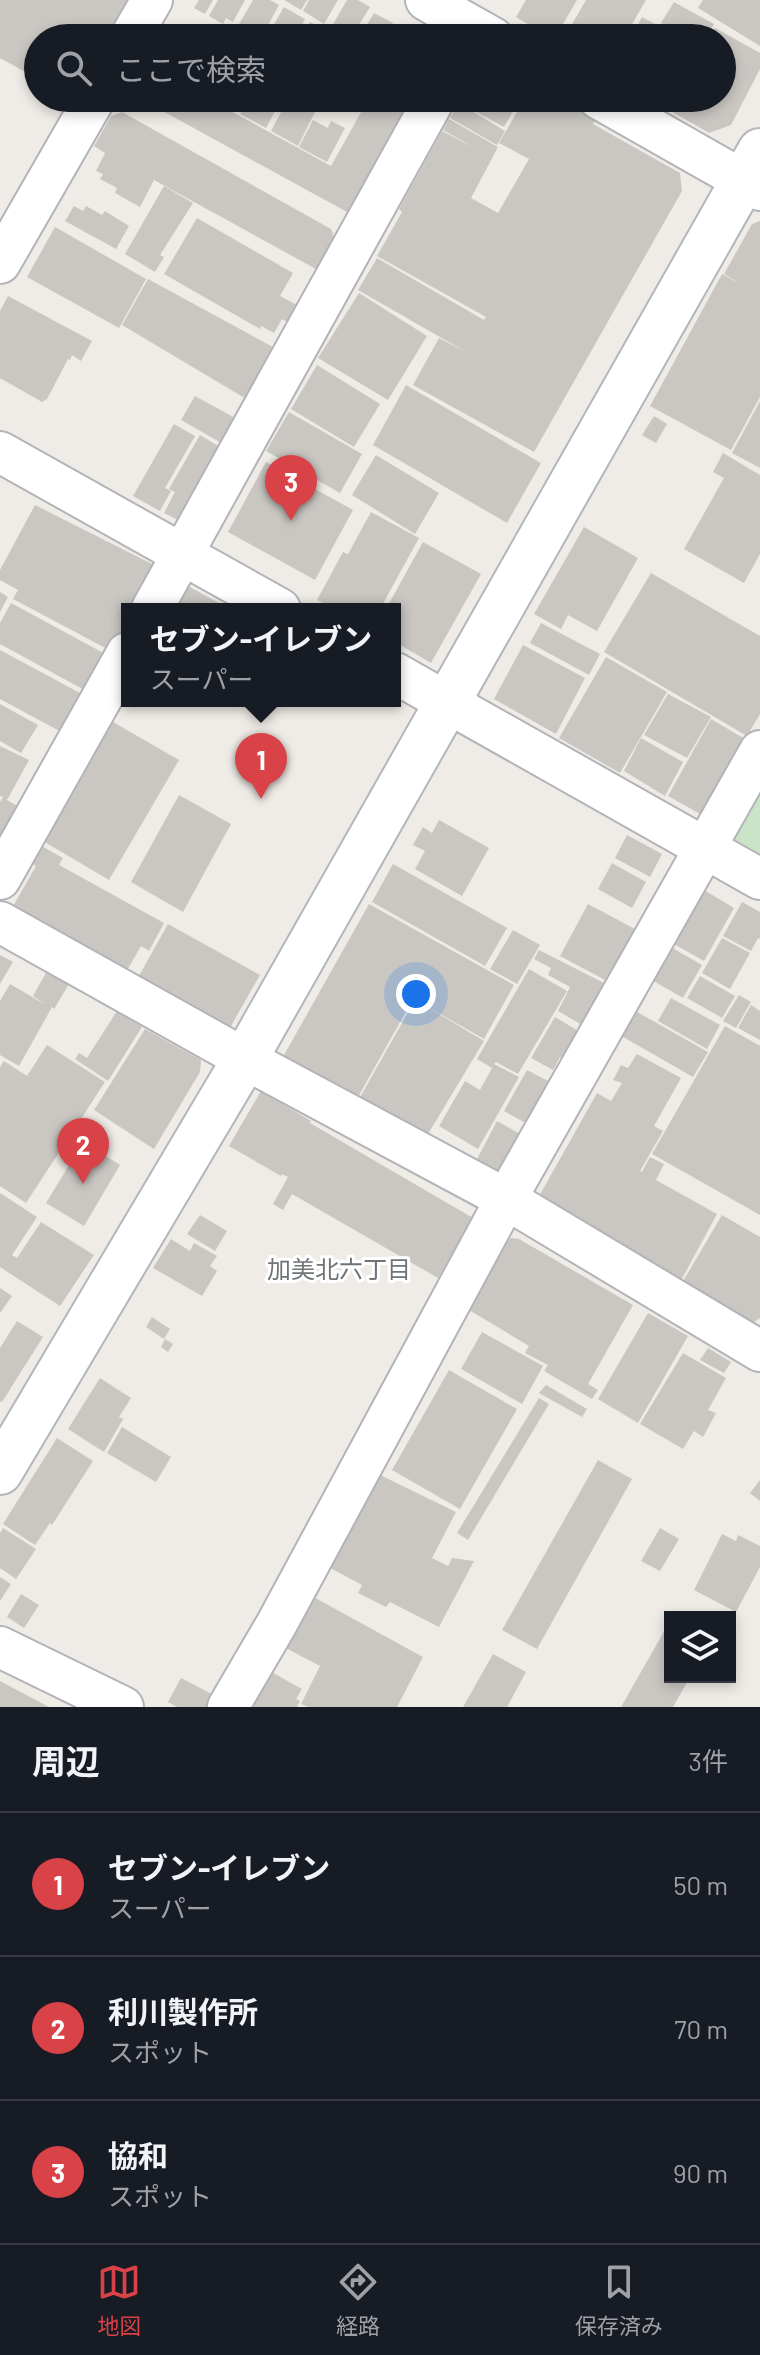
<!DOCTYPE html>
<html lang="ja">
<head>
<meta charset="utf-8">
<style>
  :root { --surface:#171b24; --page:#20242c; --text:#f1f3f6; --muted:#9ea1a6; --line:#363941; --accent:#d94246 }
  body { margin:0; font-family:Barlow,"Noto Sans JP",sans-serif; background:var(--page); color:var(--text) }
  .controls { position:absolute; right:24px; bottom:24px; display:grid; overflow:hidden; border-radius:0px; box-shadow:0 4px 12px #0003 }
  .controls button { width:72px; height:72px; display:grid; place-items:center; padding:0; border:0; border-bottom:2px solid var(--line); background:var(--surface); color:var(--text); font:40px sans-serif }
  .you { position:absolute; left:416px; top:994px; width:28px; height:28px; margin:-20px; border:6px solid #fff; border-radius:50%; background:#1a73e8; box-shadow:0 0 0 12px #1a73e833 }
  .badge { display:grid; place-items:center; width:52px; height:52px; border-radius:50%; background:var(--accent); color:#fff; font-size:26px; font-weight:700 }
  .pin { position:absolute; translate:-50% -66px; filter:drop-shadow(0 2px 4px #0008) }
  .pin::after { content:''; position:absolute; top:42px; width:28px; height:24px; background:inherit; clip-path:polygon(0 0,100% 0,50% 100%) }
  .popup { position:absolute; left:121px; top:603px; width:280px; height:104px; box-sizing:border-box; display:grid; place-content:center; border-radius:0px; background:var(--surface); filter:drop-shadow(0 2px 6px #0005); font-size:26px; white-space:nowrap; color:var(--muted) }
  .popup b { font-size:30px; color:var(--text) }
  .popup::after { content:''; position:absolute; left:50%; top:100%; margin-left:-16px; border:16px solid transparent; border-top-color:var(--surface) }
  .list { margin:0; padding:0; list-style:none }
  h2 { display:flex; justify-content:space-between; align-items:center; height:104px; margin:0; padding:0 32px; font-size:34px }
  h2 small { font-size:26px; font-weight:400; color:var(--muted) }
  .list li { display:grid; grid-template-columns:52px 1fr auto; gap:24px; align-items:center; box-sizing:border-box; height:144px; padding:0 32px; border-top:2px solid var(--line) }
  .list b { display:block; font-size:30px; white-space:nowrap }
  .list p { margin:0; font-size:26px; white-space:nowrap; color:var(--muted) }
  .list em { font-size:26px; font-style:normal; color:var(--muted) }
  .icon { flex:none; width:44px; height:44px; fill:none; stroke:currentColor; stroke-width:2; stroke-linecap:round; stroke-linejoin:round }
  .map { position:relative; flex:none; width:760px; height:1707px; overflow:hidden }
  .search { position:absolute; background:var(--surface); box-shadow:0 4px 12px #0003; left:24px; right:24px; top:24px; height:88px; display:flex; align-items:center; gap:20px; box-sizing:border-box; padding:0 28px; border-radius:44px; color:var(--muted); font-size:30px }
  .sheet { height:536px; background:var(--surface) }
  nav { display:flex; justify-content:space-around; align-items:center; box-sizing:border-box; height:112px; border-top:2px solid var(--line); background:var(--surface); font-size:22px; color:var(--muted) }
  nav a { display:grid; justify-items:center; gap:4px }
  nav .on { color:var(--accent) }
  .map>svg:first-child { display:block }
</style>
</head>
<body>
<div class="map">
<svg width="760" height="1707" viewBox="0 0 760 1707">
  <rect width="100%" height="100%" fill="#efece7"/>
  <polygon fill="#c9e4c6" points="760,789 760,854 732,838"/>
  <g fill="#cac7c3">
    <polygon points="0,0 138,0 116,38 38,38 38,79 0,58"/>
    <polygon points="199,0 213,0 205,14 194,8"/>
    <polygon points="218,0 245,0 233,22 226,18 223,24 209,16"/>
    <polygon points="253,0 270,0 279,5 261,38 238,26"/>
    <polygon points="284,0 307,0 301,10"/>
    <polygon points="309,0 338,0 324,24 303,11"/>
    <polygon points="347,0 358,0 370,7 351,38 332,26"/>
    <polygon points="526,0 577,0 555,38 551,38 516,17"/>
    <polygon points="586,0 646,0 624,38 564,38"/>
    <polygon points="703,0 760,0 760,46 698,8"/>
    <polygon points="674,2 714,24 706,38 688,38 661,23"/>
    <polygon points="284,7 305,19 295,38 266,38"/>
    <polygon points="374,13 393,23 385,38 359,38"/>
    <polygon points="642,17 681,38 631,38"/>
    <polygon points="310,22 331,34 328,38 301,38"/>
    <polygon points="715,28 760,53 760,69 731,125 709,133 669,110 676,98 722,98 722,38 709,38"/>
    <polygon points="139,98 207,98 331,166 369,98 428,98 361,208 347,212"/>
    <polygon points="212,98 242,98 235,111"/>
    <polygon points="249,98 282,98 266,128 240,114"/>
    <polygon points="463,98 521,98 504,127 460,103"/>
    <polygon points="525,98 557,98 595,120 593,124 680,173 682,191 534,452 413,385 439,338 466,352 358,290 377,258 484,320 486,317 377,256 402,212 399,209 442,131 476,149 443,130 449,119 498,147 471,198 498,213 529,159 499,143"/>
    <polygon points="287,101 300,108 303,103 316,110 298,146 271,131"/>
    <polygon points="459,103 505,131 497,145 450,118"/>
    <polygon points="122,112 331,229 339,250 325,274 154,180 140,207 115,193 117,188 100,179 103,174 96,171 105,153 94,146 111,116"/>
    <polygon points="313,120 328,128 331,121 345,128 327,162 299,147"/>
    <polygon points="164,186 193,203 160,255 164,257 155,272 125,254"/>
    <polygon points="74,206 83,211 86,206 102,215 105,211 129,226 116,249 65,221"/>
    <polygon points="197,218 293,273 280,296 297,305 287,322 282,319 274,333 261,326 260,329 164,274"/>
    <polygon points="760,221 760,397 731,450 650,406 722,274 742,285 724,274 752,224"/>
    <polygon points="55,227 146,279 119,328 27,277"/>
    <polygon points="148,279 282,352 260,393 243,397 122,325"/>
    <polygon points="359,293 427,336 388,400 318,358"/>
    <polygon points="8,296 92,341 81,361 72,355 70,360 68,359 47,399 42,402 0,378 0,311"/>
    <polygon points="317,365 380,404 354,447 291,409"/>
    <polygon points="406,385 541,463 507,523 373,445"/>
    <polygon points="195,396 246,424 232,449 181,420"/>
    <polygon points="760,401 760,468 732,453"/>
    <polygon points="289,412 362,454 340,493 266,451"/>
    <polygon points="654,416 667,424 656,443 642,435"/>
    <polygon points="174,424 195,436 165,488 171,491 160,511 133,496"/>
    <polygon points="200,435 228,452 180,521 164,513 175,492 169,489"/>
    <polygon points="723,453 760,475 760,554 744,583 684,549 724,478 713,472"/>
    <polygon points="376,455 439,493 415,534 352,495"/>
    <polygon points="266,462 353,510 315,580 228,532"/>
    <polygon points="35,505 152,564 153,575 134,609 127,609 127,622 111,651 13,599 18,590 0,580 0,570"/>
    <polygon points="371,512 419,538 380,609 335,609 317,600 343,552 348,554"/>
    <polygon points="584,527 638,558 597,631 568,615 561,629 534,614"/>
    <polygon points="423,542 481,574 431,663 395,642 395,609 386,609"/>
    <polygon points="651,573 760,636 760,714 747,736 604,652"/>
    <polygon points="188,586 230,609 175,609"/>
    <polygon points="0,592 8,597 0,612"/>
    <polygon points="11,603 109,656 88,692 0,644 0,623"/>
    <polygon points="541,623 600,654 589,675 530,643"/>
    <polygon points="523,645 585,678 556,734 494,699"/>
    <polygon points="0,650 80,693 74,703 81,706 65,734 0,699"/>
    <polygon points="606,657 667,692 620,773 559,738"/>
    <polygon points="668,694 711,717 687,758 644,735"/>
    <polygon points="0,704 38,725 21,753 0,741"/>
    <polygon points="711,719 745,739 702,815 668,796"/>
    <polygon points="113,722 179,760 109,880 43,841"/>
    <polygon points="641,738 683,762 665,796 624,771"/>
    <polygon points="0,746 29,760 7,800 23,809 0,851 0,802 3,797 0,796"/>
    <polygon points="179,795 231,824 183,912 131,882"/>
    <polygon points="439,820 489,848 462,896 415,869 425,851 413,845 423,827 432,833"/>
    <polygon points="627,835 662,854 650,877 615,858"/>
    <polygon points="40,845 63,858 59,865 164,923 149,951 141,946 125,974 11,910 36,866 30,862"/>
    <polygon points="612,863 646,882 632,908 598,889"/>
    <polygon points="393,864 507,928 485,966 372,902"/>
    <polygon points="704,890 734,908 704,961 672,943"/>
    <polygon points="742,902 760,912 760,939 758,938 751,951 723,936"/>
    <polygon points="369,904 514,985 484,1039 419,1002 484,1041 422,1144 355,1106 415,1000 413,999 353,1106 279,1064"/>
    <polygon points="588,904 635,929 607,981 560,956"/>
    <polygon points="168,924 260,975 227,1033 136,981"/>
    <polygon points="513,930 540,945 517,984 490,969"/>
    <polygon points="722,938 750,953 730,989 702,973"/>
    <polygon points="669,946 702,965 683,998 650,979"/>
    <polygon points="539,950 604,983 582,1025 558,1011 570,987 548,975 551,968 534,959"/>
    <polygon points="0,955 13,962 0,984"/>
    <polygon points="529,969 567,991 518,1074 496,1062 494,1064 519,1077 478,1149 439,1126 465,1081 480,1090 492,1068 477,1059"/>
    <polygon points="47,971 69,984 54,1009 52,1007 19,1066 0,1055 0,1001 10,984 46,1005 33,996"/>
    <polygon points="700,976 735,996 722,1018 687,998"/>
    <polygon points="739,995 751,1002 736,1028 723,1021"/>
    <polygon points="671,998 720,1025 707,1049 658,1021"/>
    <polygon points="751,1005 760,1011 760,1040 738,1028"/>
    <polygon points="632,1009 708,1052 693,1077 618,1034"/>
    <polygon points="117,1011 142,1027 108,1081 75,1059 79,1053 87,1058"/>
    <polygon points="555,1017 580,1032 564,1059 560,1057 553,1070 531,1058"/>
    <polygon points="725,1026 760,1046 760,1215 652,1154"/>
    <polygon points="145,1029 201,1060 200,1072 154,1149 94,1110"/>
    <polygon points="47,1045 105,1082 26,1203 0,1186 0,1067 4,1061 27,1076"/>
    <polygon points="637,1054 681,1078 654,1126 663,1131 640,1171 642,1172 650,1157 664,1164 656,1180 717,1214 677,1288 533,1207 597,1093 611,1101 622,1083 613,1080 621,1065 628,1068"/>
    <polygon points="527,1070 552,1083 529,1125 504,1111"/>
    <polygon points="261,1091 311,1121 310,1123 473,1218 438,1278 292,1194 283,1210 273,1204 288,1177 282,1174 281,1176 229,1146"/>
    <polygon points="497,1121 522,1135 500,1174 476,1161"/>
    <polygon points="83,1142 120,1165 84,1226 46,1203"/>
    <polygon points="0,1193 37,1217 12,1255 17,1258 41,1222 94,1255 60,1306 0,1267"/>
    <polygon points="200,1215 227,1231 215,1251 187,1234"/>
    <polygon points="722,1215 760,1237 760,1318 747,1327 679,1288"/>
    <polygon points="510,1238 519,1239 633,1305 588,1384 598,1390 592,1399 544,1371 548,1365 525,1353 529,1346 469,1310"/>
    <polygon points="171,1239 190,1251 194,1243 217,1256 210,1266 217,1271 202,1296 153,1268"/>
    <polygon points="0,1288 12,1296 0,1313"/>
    <polygon points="648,1313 688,1336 638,1423 598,1399"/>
    <polygon points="152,1317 170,1329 164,1339 146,1327"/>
    <polygon points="17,1321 43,1337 2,1402 0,1401 0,1348"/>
    <polygon points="482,1332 543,1366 522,1404 461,1369"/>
    <polygon points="165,1339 173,1344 168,1352 161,1347"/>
    <polygon points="708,1348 731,1362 724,1373 700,1360"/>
    <polygon points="683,1353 726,1378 708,1410 716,1413 703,1437 694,1431 683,1449 640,1424"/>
    <polygon points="449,1370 517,1409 460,1509 392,1470"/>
    <polygon points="100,1378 131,1398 119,1417 123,1419 104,1452 68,1429"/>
    <polygon points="546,1385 587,1409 582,1417 539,1393"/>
    <polygon points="539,1398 549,1404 468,1540 457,1533"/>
    <polygon points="122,1427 171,1457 156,1482 107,1453"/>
    <polygon points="57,1438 93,1461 52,1525 50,1523 35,1545 3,1524"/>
    <polygon points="598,1460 632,1479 537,1649 502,1630"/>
    <polygon points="376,1473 456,1512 432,1558 448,1566 452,1558 474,1561 439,1627 390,1602 386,1607 358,1593 362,1585 323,1564"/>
    <polygon points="760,1480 760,1501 750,1493"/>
    <polygon points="3,1528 36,1549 16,1579 0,1568 0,1533"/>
    <polygon points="660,1528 679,1539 660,1571 641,1561"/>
    <polygon points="722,1534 736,1541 738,1535 760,1546 760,1567 736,1612 694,1590"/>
    <polygon points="0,1577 11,1584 0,1601"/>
    <polygon points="21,1594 39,1605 24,1628 7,1617"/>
    <polygon points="308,1594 423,1657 397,1707 308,1707 301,1704 320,1666 280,1645"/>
    <polygon points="670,1621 670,1677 690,1677 673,1707 621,1707"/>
    <polygon points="493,1654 526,1672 507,1707 463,1707"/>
    <polygon points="266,1669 302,1689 296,1699 300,1701 297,1707 244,1707"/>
    <polygon points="181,1678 212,1694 206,1707 177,1707 168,1702"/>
    <polygon points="0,1681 49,1707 0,1707"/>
  </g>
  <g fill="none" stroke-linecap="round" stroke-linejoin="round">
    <defs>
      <g id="street">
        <polyline points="426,0 493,38"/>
        <polyline points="130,38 152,0"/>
        <polyline points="598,98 760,190"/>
        <polyline points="0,263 95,98"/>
        <polyline points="0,452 280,609"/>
        <polyline points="152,609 435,98"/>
        <polyline points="395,673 760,879"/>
        <polyline points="0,879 127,653"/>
        <polyline points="0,922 245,1059 506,1199 760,1351"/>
        <polyline points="0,1647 123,1707"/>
        <polyline points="228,1707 276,1625 506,1199 760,751"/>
      </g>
      <polyline id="secondary" points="0,1472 245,1059 760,151"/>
    </defs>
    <use href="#street" stroke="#b2b4b7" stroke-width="44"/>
    <use href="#secondary" stroke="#b3b6ba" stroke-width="48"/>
    <use href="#street" stroke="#fff" stroke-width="40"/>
    <use href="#secondary" stroke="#fff" stroke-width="44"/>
  </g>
  <g text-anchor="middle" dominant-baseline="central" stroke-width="6" stroke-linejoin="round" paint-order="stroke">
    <g font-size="24" fill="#6f7477" stroke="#fff">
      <text x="339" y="1268">加美北六丁目</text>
    </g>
  </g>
</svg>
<div class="controls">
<button><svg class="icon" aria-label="layers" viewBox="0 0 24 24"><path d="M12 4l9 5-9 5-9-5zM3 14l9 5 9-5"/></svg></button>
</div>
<div class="you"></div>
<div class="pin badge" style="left:261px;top:799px">1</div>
<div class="popup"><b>セブン-イレブン</b>スーパー</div>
<div class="pin badge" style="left:83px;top:1184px">2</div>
<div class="pin badge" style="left:291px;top:521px">3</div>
<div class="search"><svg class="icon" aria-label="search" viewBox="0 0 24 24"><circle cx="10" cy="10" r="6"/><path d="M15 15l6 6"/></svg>ここで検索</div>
</div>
<section class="sheet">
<h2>周辺<small>3件</small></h2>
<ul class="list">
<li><span class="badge">1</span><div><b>セブン-イレブン</b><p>スーパー</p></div><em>50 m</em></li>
<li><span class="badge">2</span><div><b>利川製作所</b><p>スポット</p></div><em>70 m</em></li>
<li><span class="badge">3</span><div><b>協和</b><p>スポット</p></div><em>90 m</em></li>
</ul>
</section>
<nav>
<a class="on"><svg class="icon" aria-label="map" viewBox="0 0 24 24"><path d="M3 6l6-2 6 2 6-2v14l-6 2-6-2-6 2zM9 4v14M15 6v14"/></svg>地図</a>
<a><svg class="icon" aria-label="directions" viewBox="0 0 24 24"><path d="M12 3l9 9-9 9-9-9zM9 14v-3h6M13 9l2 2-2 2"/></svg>経路</a>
<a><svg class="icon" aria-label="saved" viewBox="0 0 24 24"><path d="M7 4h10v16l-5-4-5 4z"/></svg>保存済み</a>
</nav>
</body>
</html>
